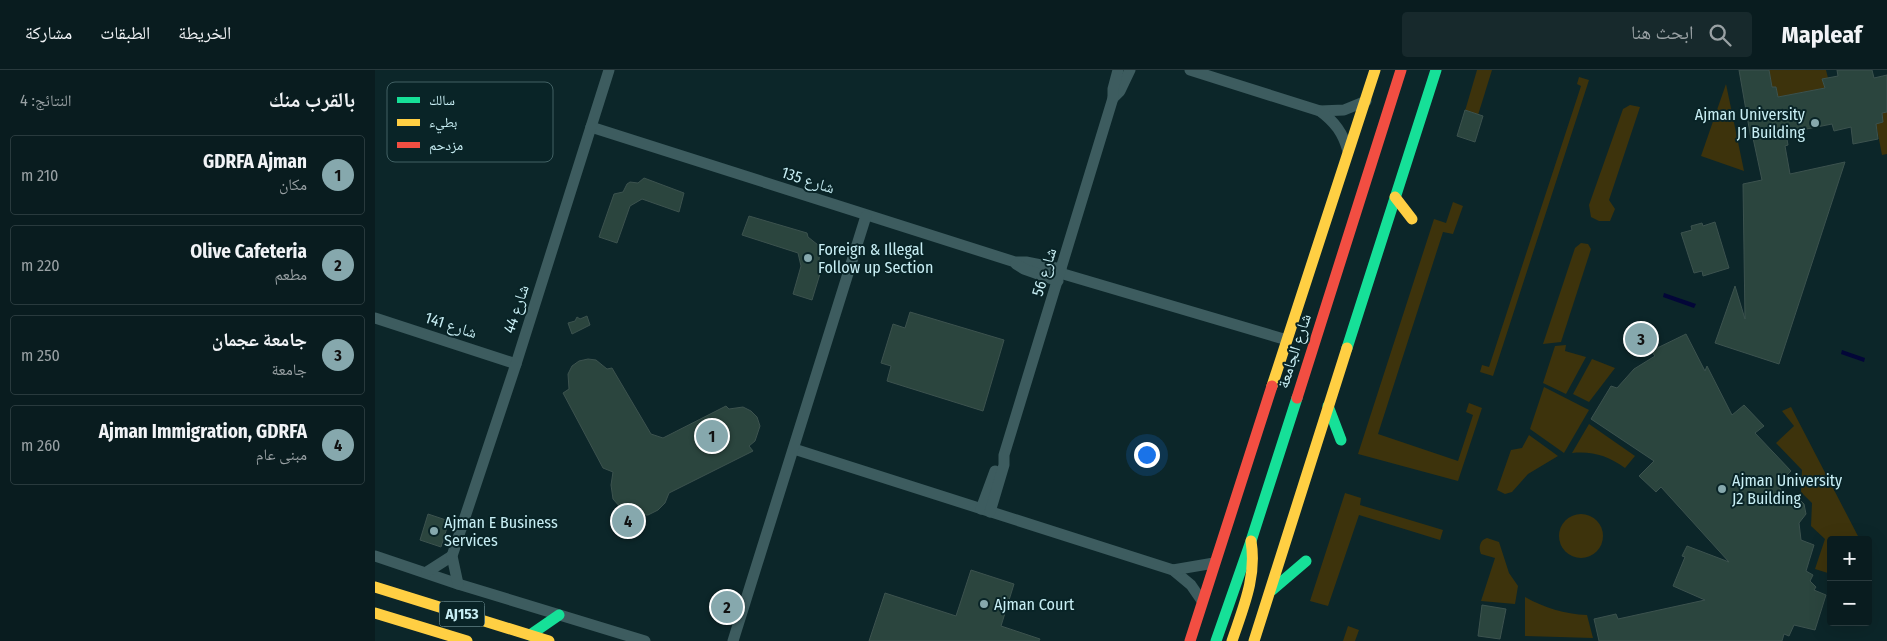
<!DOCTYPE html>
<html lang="ar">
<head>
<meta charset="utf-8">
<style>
  :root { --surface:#091c1f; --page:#17292c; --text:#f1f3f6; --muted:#99a1a4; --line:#293a3d; --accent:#86a8ad }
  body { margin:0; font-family:"Fira Sans Condensed","Noto Naskh Arabic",sans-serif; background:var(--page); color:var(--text); direction:rtl }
  .controls { position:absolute; right:15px; bottom:15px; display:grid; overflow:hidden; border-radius:5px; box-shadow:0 5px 20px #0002 }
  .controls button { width:45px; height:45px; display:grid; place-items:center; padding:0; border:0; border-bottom:1px solid var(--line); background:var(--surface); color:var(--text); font:25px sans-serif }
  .you { position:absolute; left:771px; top:384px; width:18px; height:18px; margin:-12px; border:4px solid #fff; border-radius:50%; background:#1a73e8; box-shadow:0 0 0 8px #1a73e833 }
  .badge { display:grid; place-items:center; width:32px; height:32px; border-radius:50%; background:var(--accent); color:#111; font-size:16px; font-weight:700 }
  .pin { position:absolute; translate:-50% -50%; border:2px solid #fff; box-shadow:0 1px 5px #0006 }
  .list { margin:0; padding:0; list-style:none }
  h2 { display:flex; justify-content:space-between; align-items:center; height:65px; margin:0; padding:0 20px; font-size:21px }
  h2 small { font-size:16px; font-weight:400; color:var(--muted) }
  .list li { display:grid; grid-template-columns:32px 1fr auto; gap:15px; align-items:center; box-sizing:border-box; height:80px; margin:0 10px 10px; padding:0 10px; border:1px solid var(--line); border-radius:5px }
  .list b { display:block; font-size:19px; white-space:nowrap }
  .list p { margin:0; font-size:16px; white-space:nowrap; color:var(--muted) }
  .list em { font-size:16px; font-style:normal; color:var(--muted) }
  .icon { flex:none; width:28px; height:28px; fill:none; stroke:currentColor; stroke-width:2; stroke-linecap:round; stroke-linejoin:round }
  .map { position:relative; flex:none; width:1512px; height:571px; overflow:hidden; direction:ltr }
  header { display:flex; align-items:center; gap:30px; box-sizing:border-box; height:70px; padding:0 25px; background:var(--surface); border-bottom:1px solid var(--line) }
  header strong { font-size:24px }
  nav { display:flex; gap:28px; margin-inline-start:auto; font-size:18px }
  .search { width:350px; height:45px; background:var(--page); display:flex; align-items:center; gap:12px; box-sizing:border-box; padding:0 18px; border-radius:5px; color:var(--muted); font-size:19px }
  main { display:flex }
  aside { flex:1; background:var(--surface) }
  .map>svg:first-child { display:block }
</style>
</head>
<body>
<header>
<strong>Mapleaf</strong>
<div class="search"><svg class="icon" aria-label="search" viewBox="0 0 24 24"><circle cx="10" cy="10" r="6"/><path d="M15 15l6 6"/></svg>ابحث هنا</div>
<nav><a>الخريطة</a><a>الطبقات</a><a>مشاركة</a></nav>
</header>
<main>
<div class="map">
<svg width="1512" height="571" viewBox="0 0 1512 571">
  <rect width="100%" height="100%" fill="#0c2629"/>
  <g fill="#3d330c">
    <polygon points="1102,0 1117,0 1103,45 1090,41"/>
    <polygon points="1394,0 1451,0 1453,8 1447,9 1450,18 1403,27 1401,17 1397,17"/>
    <polygon points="1204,7 1214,10 1118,306 1105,302 1107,295 1114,297 1206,16 1202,14"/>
    <polygon points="1351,14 1369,101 1326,86"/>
    <polygon points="1255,35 1265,37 1234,130 1240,139 1235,151 1224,151 1216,147 1214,135 1248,39"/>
    <polygon points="1512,42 1512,84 1507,85 1501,54 1508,52 1507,43"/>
    <polygon points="1078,132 1088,136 1078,164 1068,162 1003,364 1083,391 1098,345 1091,342 1094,333 1107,338 1083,411 983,384 1059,149 1071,153"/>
    <polygon points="1206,173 1213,174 1216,179 1186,272 1168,274 1200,178"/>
    <polygon points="1191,275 1190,281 1211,287 1191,324 1168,313 1180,276"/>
    <polygon points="1217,289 1240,298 1214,332 1198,324"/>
    <polygon points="1169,317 1214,340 1189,383 1155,359"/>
    <polygon points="1416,337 1485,470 1456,470 1456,504 1440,499 1450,469 1436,456 1437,433 1426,422 1427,400 1401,373 1419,356 1407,341"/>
    <path d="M1214,354L1260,386L1250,398C1233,386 1218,381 1197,383Z"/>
    <polygon points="1154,365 1183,386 1153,404 1137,422 1130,424 1122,420 1136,380 1147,378"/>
    <polygon points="970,423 986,428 985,435 1068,460 1065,470 984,445 953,536 935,531"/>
    <circle cx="1206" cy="466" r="22"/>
    <path d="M1112,468L1124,472L1134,503L1143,516L1140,534L1106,531L1120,488L1106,484C1103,477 1105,470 1112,468Z"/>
    <path d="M1150,527C1170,538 1189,544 1212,545L1218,568L1150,566Z"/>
    <polygon points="973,556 984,560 980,571 968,571"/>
  </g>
  <g fill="#030638">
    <polygon points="1289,223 1321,234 1319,238 1288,227"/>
    <polygon points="1467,280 1490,288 1489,292 1466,284"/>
  </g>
  <g fill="#2b453e" stroke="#3c524e">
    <polygon points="1364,0 1394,0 1397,17 1401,17 1403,27 1450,18 1447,9 1463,6 1462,0 1497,0 1499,8 1512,5 1512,42 1507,43 1508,52 1501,54 1503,69 1478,74 1476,57 1459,61 1457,54 1411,63 1413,75 1410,76 1415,104 1470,92 1404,294 1340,273 1360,216 1370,249 1368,114 1387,110 1378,68 1376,69"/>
    <polygon points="1090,40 1108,46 1100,72 1082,66"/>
    <polygon points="269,108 309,123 304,142 267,129 255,136 242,173 224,167 239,124 248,122 252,114 255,112 263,113"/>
    <polygon points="374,146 432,163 433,167 443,175 445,180 444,190 448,194 437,230 418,224 426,196 423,183 367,165"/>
    <polygon points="1340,152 1354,198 1328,206 1327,201 1319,203 1306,163 1317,160 1316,156 1327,153 1328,156"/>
    <polygon points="535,242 629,270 608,341 512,311 516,296 506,293 518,254 530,258"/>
    <polygon points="212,246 215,255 197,264 193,253 200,251 202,247 205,249"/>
    <polygon points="1311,264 1330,301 1332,296 1357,345 1369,335 1389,356 1380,363 1416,401 1402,415 1414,429 1424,429 1429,434 1431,444 1424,453 1426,470 1439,475 1431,501 1438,505 1435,511 1441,517 1439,520 1451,525 1440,560 1419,555 1414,566 1409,564 1407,571 1224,571 1219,549 1241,544 1243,549 1330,530 1298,516 1310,487 1307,486 1312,476 1354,492 1286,417 1281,422 1264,406 1279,391 1216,349 1236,316 1242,318 1259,299 1280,286 1276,281"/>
    <polygon points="213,289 221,290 232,299 237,298 276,364 288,368 351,336 354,339 368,337 376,341 382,347 385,356 380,371 374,376 378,381 294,423 290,433 283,440 273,445 258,445 246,438 238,429 236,415 238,402 228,398 188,323 194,319 193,304 197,296 204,291"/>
    <polygon points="53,444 74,451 66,477 45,470"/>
    <polygon points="596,500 639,514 626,556 665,569 664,571 494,571 510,523 581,546"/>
    <polygon points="1107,535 1131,539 1125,569 1103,566"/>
  </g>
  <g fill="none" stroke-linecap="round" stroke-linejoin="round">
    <g stroke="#3d5c5f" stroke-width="11">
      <polyline points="815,0 945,41 969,40 991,31"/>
      <polyline points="738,28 745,21 755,0"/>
      <path d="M945,41C960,52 968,63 973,81"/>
      <polyline points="216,57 640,192 651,192 686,199"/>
      <polyline points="641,194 649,199 683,211"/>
      <polyline points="685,203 912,270"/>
      <polyline points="0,248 141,294"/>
      <polyline points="419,379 798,500 816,515 827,531"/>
      <polyline points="606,439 620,401"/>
      <polyline points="615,442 629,395 629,385 738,28 738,19 743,0"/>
      <polyline points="0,486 83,514 270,571"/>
      <polyline points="798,500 839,493"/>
      <polyline points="52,502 77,486"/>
      <polyline points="83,514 77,486 141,294 234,0"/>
      <polyline points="358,571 491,146"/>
    </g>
    <g stroke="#16e098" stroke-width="11">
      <polyline points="972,278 1061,0"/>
      <polyline points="953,336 966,370"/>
      <polyline points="897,520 931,491"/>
      <polyline points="155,565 184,545"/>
      <polyline points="841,571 876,471 922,328"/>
    </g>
    <g stroke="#ffcf43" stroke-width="11">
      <polyline points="1020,127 1037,149"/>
      <polyline points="897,316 1000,0"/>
      <polyline points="0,517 174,571"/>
      <polyline points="0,543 92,571"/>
      <path d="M857,571C868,538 882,507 876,471"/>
      <polyline points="879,571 972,278"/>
    </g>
    <g stroke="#f24e42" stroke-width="11">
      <polyline points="922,328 1026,0"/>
      <polyline points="815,571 897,316"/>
    </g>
  </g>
  <g fill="#86a8ad" stroke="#092427" stroke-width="2">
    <circle cx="1440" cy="53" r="5"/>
    <circle cx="433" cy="188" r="5"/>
    <circle cx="1347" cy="419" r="5"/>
    <circle cx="59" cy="461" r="5"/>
    <circle cx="609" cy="534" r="5"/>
  </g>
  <g text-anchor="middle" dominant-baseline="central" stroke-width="4" stroke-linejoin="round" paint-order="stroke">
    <rect fill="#092427" stroke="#8fb1b6" stroke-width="1" x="64.5" y="531.5" width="45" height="25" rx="4"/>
    <g font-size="15" font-weight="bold" fill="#c8eef4">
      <text x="87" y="544">AJ153</text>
    </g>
    <g font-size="16" fill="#c8eef4" stroke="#092427" text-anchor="start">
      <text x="1430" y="44" text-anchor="end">Ajman University<tspan x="1430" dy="18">J1 Building</tspan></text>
      <text x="443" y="179">Foreign &amp; Illegal<tspan x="443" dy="18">Follow up Section</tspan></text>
      <text x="1357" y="410">Ajman University<tspan x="1357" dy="18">J2 Building</tspan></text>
      <text x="69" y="452">Ajman E Business<tspan x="69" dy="18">Services</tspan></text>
      <text x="619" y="534">Ajman Court</text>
    </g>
    <g font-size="16" fill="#c8eef4" stroke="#092427">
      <text transform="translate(433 110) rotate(18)">شارع 135</text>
      <text transform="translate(669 202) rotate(-73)">شارع 56</text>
      <text transform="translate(141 239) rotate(-72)">شارع 44</text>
      <text transform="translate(76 255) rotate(18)">شارع 141</text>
      <text transform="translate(919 281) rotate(-72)">شارع الجامعة</text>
    </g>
  </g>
  <rect x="12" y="12" width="166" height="80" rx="8" fill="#092427" stroke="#426164" stroke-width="1"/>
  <rect x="22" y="27" width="23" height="6" fill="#16e098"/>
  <rect x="22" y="49" width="23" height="7" fill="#ffcf43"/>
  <rect x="22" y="72" width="23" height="6" fill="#f24e42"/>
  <g font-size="14" fill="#c8eef4">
    <text x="54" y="35">سالك</text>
    <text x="54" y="57">بطيء</text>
    <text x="54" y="80">مزدحم</text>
  </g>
</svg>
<div class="controls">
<button>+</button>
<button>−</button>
</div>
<div class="you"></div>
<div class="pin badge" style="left:337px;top:366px">1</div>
<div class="pin badge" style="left:352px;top:537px">2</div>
<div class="pin badge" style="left:1266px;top:269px">3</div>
<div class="pin badge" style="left:253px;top:451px">4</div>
</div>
<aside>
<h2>بالقرب منك<small>النتائج: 4</small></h2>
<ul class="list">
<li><span class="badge">1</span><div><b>GDRFA Ajman</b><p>مكان</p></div><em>210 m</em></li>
<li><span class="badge">2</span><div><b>Olive Cafeteria</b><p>مطعم</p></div><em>220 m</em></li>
<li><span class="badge">3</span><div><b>جامعة عجمان</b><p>جامعة</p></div><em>250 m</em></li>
<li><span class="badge">4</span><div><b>Ajman Immigration, GDRFA</b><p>مبنى عام</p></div><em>260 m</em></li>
</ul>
</aside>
</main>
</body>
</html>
